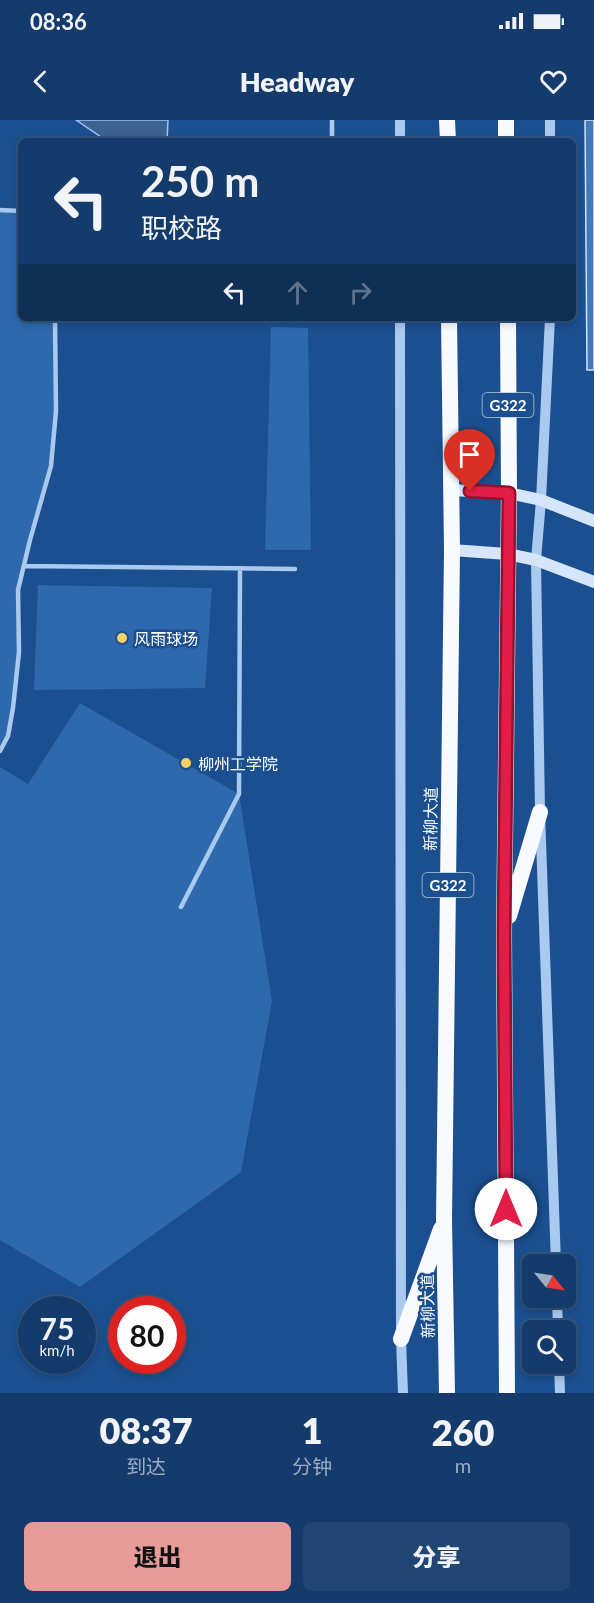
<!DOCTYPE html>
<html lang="zh">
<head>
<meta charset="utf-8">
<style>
	:root { --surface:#143b6b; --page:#214673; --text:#f1f3f6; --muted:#9dadc1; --line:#33557e; --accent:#e69b98 }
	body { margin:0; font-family:Lato,"Noto Sans SC",sans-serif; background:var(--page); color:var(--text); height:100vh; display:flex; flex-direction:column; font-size:22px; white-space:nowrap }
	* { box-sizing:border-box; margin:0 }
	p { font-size:20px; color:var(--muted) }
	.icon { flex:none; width:33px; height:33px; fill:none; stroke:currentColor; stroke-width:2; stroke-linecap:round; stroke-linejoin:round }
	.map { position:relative; height:1273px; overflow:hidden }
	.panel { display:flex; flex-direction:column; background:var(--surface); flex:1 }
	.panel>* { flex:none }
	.top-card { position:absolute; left:18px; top:18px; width:558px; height:183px; border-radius:9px; box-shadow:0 3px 9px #0003,0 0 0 2px var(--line); background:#143b6b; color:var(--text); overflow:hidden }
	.needle { width:39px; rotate:120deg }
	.fabs { position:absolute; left:522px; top:1134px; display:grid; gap:12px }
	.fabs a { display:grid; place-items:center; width:54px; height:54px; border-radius:9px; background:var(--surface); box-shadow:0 3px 9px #0003,0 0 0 2px var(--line); font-size:30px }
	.speed { position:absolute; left:18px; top:1176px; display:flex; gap:12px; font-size:30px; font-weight:700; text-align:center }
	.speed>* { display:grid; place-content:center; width:78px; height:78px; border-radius:50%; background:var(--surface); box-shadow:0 3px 9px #0003,0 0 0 2px var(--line); line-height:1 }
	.speed small { font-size:15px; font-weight:400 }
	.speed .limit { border:9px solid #d22; background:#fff; color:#111 }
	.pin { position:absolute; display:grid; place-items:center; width:51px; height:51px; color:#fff; margin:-62px -26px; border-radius:50% 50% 50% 0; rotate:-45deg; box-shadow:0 0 6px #0007 }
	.pin .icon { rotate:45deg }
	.me { position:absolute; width:66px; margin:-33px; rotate:0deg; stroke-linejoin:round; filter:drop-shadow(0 0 4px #0008) }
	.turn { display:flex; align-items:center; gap:21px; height:126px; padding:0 24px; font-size:27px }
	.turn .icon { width:78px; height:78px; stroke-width:2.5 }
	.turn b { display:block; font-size:42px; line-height:51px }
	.lanes { display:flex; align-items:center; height:57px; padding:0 24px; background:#0003; justify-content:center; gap:30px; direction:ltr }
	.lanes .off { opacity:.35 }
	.eta { display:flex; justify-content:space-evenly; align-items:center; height:102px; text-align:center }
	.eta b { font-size:36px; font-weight:800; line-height:42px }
	.cta { display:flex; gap:12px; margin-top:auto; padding:12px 24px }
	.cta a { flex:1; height:69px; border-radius:9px; background:var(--accent); color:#111; font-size:24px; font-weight:800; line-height:69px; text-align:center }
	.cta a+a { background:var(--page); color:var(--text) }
	.status { display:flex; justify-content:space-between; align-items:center; height:42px; padding:0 30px; background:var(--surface); direction:ltr }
	.status svg { height:16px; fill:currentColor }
	header { display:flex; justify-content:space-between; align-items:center; height:78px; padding:0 24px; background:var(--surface); font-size:27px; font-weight:800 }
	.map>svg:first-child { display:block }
	.green { fill:#2e69ad }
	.water { fill:#3c6290; stroke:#9cc4f0; stroke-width:1.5 }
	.building { fill:#4478b7; stroke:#cfe3fa; stroke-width:1.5 }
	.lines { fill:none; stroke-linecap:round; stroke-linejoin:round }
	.service { stroke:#a9c9ee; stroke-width:4.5 }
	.tertiary { stroke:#a9c9ee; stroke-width:10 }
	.secondary { stroke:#d6e6fa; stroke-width:12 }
	.trunk { stroke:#f8faff; stroke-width:16 }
	.route-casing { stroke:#92132f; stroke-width:15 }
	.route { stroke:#e11d48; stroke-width:10 }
	.poi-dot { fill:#ffd166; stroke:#1b4f8f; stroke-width:2 }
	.labels { text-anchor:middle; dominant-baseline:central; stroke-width:5; stroke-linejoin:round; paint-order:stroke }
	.shield { fill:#1b4f8f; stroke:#bbcadd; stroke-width:1.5 }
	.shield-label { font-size:15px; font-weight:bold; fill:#fff }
	.poi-label { font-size:16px; fill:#fff; stroke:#1b4f8f; text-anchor:start }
	.street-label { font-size:16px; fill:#fff; stroke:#1b4f8f }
</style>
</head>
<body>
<div class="status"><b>08:36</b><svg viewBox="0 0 49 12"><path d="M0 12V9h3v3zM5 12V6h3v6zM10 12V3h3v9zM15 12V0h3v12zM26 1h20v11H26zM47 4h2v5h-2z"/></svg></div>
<header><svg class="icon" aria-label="back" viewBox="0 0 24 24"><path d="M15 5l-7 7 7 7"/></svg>Headway<svg class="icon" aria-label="heart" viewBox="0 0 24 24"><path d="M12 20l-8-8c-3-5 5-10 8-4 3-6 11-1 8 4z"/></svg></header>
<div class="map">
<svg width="594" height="1273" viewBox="0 0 594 1273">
	<rect width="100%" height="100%" fill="#1b4f8f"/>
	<path class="green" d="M0,90L21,91V198H55L56,291L51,346L18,470L19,532L8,616L0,631Z
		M271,207L308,208L311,430H265Z
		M38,465L212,468L205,568L34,570Z
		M80,583L239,674L272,881L241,1052L80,1167L0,1120V647L28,664Z"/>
	<path class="water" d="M76,0H168L167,21H107Z"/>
	<path class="building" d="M585,0H594V250H587Z"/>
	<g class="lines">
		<path class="service" d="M332,0V21
			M0,90L21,91
			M24,446L295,449
			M0,631L8,616L13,588L19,532L18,470L30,420L51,346L56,291L55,198
			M181,787L239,674L240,448"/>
		<path class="tertiary" d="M400,0V21
			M550,21V0
			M400,198L401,1219L403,1273
			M550,198L541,380L536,440L540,692L556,1144
			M557,1178L558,1210
			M559,1244L560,1273"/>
		<path class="secondary" d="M451,370L509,373L541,380L594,401
			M452,430L507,434L536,440L594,462"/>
		<path class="trunk" d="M447,0L448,21
			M506,0V21
			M509,796L540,692
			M401,1219L441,1109
			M447,1273L444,1100L452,430L449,198
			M507,1273L504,814L509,373L508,198"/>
	</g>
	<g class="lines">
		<defs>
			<path id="route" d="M470,371L509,373L504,814L506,1089"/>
		</defs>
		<use href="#route" class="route-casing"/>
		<use href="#route" class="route"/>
	</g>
	<g class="poi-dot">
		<circle cx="122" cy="518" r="6"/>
		<circle cx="186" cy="643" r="6"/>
	</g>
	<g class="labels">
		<g class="shield">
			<rect x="482.5" y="273" width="51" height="24" rx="4.5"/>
			<rect x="422.5" y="753" width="51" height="24" rx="4.5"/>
		</g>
		<g class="shield-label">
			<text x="508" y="285">G322</text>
			<text x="448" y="765">G322</text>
		</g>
		<g class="poi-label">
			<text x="134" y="518">风雨球场</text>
			<text x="198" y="643">柳州工学院</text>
		</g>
		<g class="street-label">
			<text transform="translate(430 699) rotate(-89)">新柳大道</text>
			<text transform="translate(427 1186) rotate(-91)">新柳大道</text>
		</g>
	</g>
</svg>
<div class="fabs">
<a><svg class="needle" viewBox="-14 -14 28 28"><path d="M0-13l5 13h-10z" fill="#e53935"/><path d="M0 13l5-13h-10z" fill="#9dadc1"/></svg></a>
<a><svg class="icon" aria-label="search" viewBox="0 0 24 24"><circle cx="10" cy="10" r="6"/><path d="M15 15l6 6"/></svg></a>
</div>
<div class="speed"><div>75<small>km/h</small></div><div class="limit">80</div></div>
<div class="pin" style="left:470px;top:371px;background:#d93025"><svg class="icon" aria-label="arrive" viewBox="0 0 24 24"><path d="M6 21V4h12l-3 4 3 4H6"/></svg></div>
<svg class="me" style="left:506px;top:1089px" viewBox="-20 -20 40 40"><circle r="19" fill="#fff"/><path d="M0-13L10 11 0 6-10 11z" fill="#e11d48"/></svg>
<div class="top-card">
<div class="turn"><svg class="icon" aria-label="left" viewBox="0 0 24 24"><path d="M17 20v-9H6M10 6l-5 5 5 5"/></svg><div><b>250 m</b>职校路</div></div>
<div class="lanes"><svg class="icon" aria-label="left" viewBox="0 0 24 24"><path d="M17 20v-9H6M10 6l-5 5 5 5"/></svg><svg class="icon off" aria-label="ahead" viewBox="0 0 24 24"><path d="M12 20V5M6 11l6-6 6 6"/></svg><svg class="icon off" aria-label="right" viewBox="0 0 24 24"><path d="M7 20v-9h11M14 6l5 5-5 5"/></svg></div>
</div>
</div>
<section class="panel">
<div class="eta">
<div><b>08:37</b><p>到达</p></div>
<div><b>1</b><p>分钟</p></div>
<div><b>260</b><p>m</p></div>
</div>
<div class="cta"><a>退出</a><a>分享</a></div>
</section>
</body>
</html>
